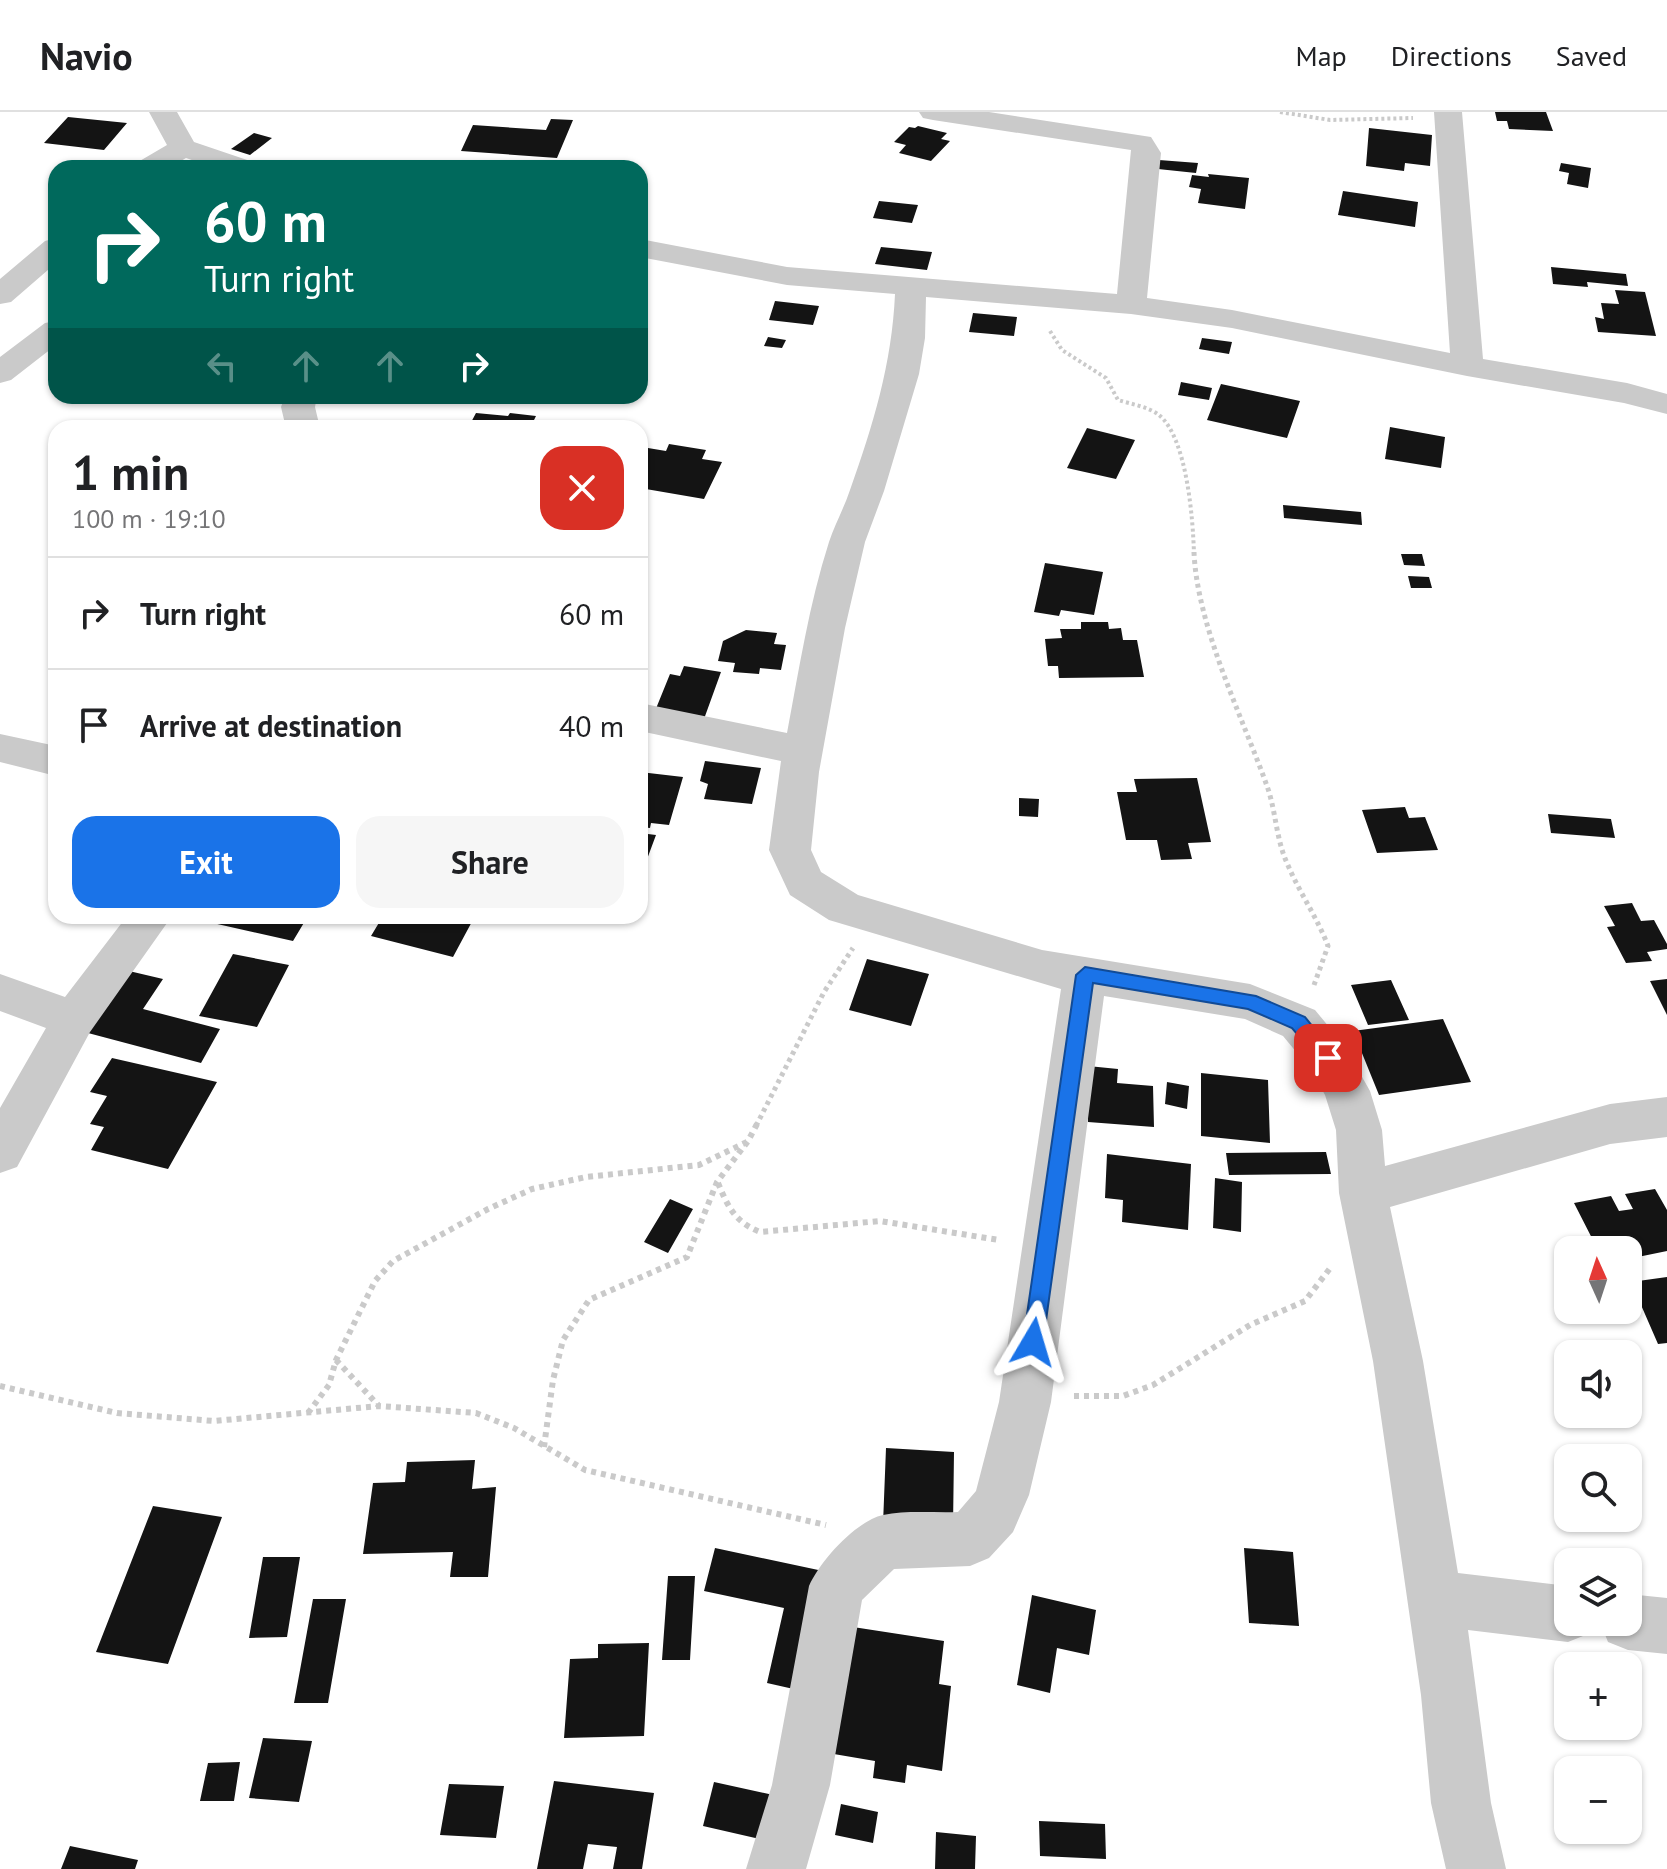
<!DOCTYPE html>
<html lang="en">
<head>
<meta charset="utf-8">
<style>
	:root { --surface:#fff; --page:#f6f6f6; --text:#202124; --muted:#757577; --line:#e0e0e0; --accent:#1a73e8 }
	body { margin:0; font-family:"PT Sans",sans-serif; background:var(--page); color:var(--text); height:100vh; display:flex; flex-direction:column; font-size:30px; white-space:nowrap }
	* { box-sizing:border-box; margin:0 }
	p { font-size:26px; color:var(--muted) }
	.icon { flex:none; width:44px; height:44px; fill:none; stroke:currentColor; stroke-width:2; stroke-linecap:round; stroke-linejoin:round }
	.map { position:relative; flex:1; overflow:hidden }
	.drawer { position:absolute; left:48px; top:308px; width:600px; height:504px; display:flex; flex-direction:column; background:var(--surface); border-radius:24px; box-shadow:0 2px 6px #0004 }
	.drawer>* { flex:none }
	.hud { position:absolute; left:48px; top:48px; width:600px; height:244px; border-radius:24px; box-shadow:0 2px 6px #0004; background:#00695c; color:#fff; overflow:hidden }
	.needle { width:52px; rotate:357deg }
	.tools { position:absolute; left:1554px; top:1124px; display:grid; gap:16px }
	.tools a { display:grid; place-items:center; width:88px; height:88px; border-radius:16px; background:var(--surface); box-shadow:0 2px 6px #0004; font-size:40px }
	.pin { position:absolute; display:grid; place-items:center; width:68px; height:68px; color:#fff; margin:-34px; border-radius:16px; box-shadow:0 4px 12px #0006 }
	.me { position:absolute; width:88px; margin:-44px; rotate:7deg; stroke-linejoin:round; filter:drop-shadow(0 0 6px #0008) }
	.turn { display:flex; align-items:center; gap:28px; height:168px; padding:0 24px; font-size:36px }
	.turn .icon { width:104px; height:104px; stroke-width:2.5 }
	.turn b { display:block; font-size:56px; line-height:68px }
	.lanes { display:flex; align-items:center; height:76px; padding:0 24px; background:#0003; justify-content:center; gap:40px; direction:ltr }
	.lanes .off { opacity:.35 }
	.round { display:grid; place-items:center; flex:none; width:84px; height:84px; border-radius:24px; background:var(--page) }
	.overview { display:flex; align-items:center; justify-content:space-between; height:136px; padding:0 24px }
	h1 { font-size:48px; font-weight:700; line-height:60px }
	.action { display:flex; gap:16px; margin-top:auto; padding:16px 24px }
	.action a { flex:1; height:92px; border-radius:24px; background:var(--accent); color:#fff; font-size:32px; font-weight:700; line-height:92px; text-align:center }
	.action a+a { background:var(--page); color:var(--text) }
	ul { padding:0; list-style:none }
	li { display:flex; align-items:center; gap:24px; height:112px; padding:0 24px; border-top:2px solid var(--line) }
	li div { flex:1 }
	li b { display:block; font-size:30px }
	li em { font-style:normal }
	header { display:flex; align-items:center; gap:48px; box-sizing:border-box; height:112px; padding:0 40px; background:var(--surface); border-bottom:2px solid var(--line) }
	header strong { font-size:38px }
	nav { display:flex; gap:44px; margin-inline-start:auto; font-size:28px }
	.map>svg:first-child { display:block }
	.building { fill:#141414 }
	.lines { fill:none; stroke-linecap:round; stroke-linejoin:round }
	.path-far2 { stroke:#cacaca; stroke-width:4; stroke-dasharray:3 3; stroke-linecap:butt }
	.path-far1 { stroke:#cacaca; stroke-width:5; stroke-dasharray:4 4; stroke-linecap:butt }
	.path { stroke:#cacaca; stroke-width:6; stroke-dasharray:5 5; stroke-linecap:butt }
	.minor { fill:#cacaca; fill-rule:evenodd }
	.route { fill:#1a73e8; stroke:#114b97; stroke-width:2 }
</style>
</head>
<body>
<header>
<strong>Navio</strong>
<nav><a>Map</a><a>Directions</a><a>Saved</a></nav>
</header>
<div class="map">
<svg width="1667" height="1757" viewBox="0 0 1667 1757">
	<rect width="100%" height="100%" fill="#fff"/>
	<path class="building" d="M1495,0H1546L1553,19L1509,17L1507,9H1497Z
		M68,5L127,11L104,38L44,31Z
		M551,7L573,8L557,46L461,39L473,13L546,18Z
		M918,14L947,21L941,27L950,29L931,49L899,41L906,33L894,30L909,15L915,16Z
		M1369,16L1432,23L1430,54L1405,51L1404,59L1366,54Z
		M254,21L272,26L250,43L231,37Z
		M1159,48L1198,51L1196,61L1158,57Z
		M1561,51L1591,56L1588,76L1567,72L1569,61L1559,59Z
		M1208,62L1249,66L1245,97L1198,91L1201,77L1189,75L1192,63L1209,65Z
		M1343,79L1418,90L1415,115L1338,103Z
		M879,89L918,93L912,111L873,106Z
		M881,135L932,140L927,158L875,152Z
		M1551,155L1626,162L1628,174L1587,170L1588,175L1553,172Z
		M1615,178L1645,180L1656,224L1598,220L1595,205L1604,207L1601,191L1619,192Z
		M775,189L819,194L813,213L769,208Z
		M973,201L1017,205L1014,224L969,220Z
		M768,225L786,228L782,236L764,234Z
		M1202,226L1232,230L1229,242L1199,237Z
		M1181,270L1212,276L1209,288L1178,283Z
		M1221,272L1300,289L1287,326L1207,308Z
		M476,301L508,304L510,301L536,304L530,316H468Z
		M1390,315L1445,325L1441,356L1385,347Z
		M1087,316L1135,328L1116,367L1067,356Z
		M669,332L706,338L702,347L722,350L704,387L640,376V352L648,336L666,339Z
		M1283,393L1361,400L1362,413L1284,406Z
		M1401,442H1422L1425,454L1404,453Z
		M1045,451L1103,460L1094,503L1061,498L1059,504L1034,500Z
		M1408,464L1429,465L1432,476H1411Z
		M1081,510H1108L1109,517L1121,516L1123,528H1137L1144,565L1059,566L1058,554H1048L1045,527L1062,526L1060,517H1081Z
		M746,518L777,521L774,532L786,533L781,558L760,556L759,562L733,560L735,551L718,549L723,529Z
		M684,554L721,560L704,607L655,599L670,562L680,564Z
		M705,649L761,656L752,692L704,687L708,672L700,669Z
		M640,660L683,665L669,713L651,711L650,716L640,715Z
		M1197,666L1211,730L1188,731L1192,747L1161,748L1157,728H1126L1117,680H1137L1134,667Z
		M1019,686L1039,687L1038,705L1019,704Z
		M1405,695L1409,706L1425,705L1438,738L1377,741L1362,698Z
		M1548,702L1611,707L1615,726L1551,721Z
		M640,721L656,723L640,766Z
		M1632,791L1641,809L1654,808L1667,832V837L1647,840L1652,849L1626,851L1607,815L1615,814L1604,794Z
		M207,804H308L293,829L204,809Z
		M383,804H475L453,845L371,824Z
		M233,842L289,853L257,915L199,904Z
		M867,847L929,862L911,914L849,898Z
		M129,859L163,867L143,897L220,917L201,951L88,921Z
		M1667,867V903L1650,869Z
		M1391,868L1409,908L1368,913L1351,873Z
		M1443,907L1471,970L1379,983L1353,919Z
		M112,946L217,970L168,1057L91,1038L104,1015L90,1012L107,984L90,980Z
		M1088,954L1118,957L1117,971L1153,974L1154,1015L1088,1010Z
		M1201,961L1268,968L1270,1031L1201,1024Z
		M1167,970L1189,974L1187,997L1165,992Z
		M1326,1040L1331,1062L1229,1063L1226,1041Z
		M1107,1042L1191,1052L1188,1118L1122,1110L1123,1088L1105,1086Z
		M1215,1066L1242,1070L1241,1120L1213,1116Z
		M1655,1077L1667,1098V1139L1628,1147V1138H1598L1574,1091L1611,1084L1619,1099L1633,1097L1625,1082Z
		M670,1087L693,1097L668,1141L644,1130Z
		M1667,1165V1231L1658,1232L1631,1170Z
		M886,1336L954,1340L953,1416L883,1412Z
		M475,1348L472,1377L496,1375L488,1465H450L453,1440L363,1442L373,1371L405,1370L407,1350Z
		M153,1394L222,1405L168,1552L96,1540Z
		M715,1436L823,1459L798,1578L767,1571L784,1496L704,1479Z
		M1244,1436L1293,1440L1299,1514L1249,1511Z
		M263,1445H300L287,1525L249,1526Z
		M668,1464H695L690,1548H662Z
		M1032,1483L1096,1498L1089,1543L1057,1536L1050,1581L1017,1573Z
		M313,1487H346L328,1591H294Z
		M840,1513L944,1529L939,1572L951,1574L942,1659L907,1653L905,1671L873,1666L875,1649L822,1640Z
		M649,1531L644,1624L564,1626L570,1547L598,1546V1532Z
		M263,1626L312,1629L299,1690L249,1686Z
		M240,1650L234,1689H200L208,1651Z
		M554,1669L654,1681L642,1757H613L617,1735L588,1732L583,1757H537Z
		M714,1670L778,1684L768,1729L703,1714Z
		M449,1672L504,1674L496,1726L440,1723Z
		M841,1692L878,1700L873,1731L835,1723Z
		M1039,1709L1105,1712L1106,1747L1040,1744Z
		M936,1720L976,1724L975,1757H935Z
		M70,1734L138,1748L135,1757H61Z"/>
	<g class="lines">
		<path class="path-far2" d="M1280,0L1330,8L1413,6
			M1050,219L1062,238L1106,266L1118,288C1131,292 1149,295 1159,303C1187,326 1193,407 1194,442"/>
		<path class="path-far1" d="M1194,440C1197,514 1242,604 1267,674C1276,699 1276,727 1287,751C1299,780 1317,805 1328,834L1314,873
			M756,1014L824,880L853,836"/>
		<path class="path" d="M718,1071C728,1095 735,1110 760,1120L880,1109L999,1128
			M336,1248L379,1294
			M0,1274L117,1301L214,1309L379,1294L476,1301L514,1316L585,1358L826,1413
			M1074,1284H1123L1153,1273L1250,1213L1305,1189L1331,1155
			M308,1301L329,1273L336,1248L375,1169L393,1149L488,1097L532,1077L586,1065L699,1053L747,1030
			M544,1335L553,1268L563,1228L589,1188L687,1145L717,1070L748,1029L757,1012"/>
		<path class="minor" d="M149,0H177L194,30L253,50L257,56H215L186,46L169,56H134L138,50L167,33Z
			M919,0H989L1151,25L1161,41L1147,186L1232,198L1450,241L1434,0H1462L1483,247L1627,271L1667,282V302L1624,291L1467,264L1232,216L1131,202L926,185L925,226L919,262L884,379L865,430L845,516L819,660L811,738L821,760L858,783L1042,838L1250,872L1315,898L1344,933L1370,979L1382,1018L1385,1054L1610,992L1667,985V1025L1610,1032L1390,1095L1423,1249L1458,1461L1568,1474V1510H1593L1588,1522L1568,1530L1468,1518L1491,1691L1506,1757H1446L1431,1691L1421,1583L1373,1249L1339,1081L1336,1018L1325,983L1312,959L1283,924L1245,907L1104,884L1051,1290L1029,1383L1013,1420L989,1446L970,1454L894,1457L862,1488L830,1673L806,1757H746L772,1673L809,1474C820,1449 856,1409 883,1403C906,1398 934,1401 958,1400L976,1379L999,1290L1061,877L829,808L790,783L769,738L781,649L640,619V591L787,621C799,558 809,492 829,430C835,412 844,396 850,378C873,314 892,251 895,182L787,173L640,145V127L787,155L1117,182L1131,38L933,8L923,6Z
			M56,126V151L11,190L0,192V167L45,129Z
			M56,209V233L11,268L0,271V245L45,211Z
			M285,284H317L315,295L320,316H286L281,295Z
			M0,622L56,634V664L0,650Z
			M127,804H172L90,920L17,1055L0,1061V996L46,916L0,899V862L65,885Z
			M1628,1482L1667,1486V1542L1628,1538L1608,1530L1600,1510H1628Z"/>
	</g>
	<path class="route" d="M1085,855L1256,884L1305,905L1338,946L1335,951H1322L1292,916L1248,897L1093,871L1043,1230L1040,1237L1033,1240L1026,1237L1023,1230L1076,863Z"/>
</svg>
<div class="tools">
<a><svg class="needle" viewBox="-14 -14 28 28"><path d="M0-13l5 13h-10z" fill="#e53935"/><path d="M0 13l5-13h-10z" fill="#757577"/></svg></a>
<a><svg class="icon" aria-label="sound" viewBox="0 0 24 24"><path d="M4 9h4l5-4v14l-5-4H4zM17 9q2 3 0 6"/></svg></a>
<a><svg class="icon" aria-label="search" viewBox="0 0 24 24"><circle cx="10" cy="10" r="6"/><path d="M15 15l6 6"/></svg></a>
<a><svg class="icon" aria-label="layers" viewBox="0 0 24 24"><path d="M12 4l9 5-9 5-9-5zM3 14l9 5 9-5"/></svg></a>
<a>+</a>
<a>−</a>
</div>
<div class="pin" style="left:1328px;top:946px;background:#d93025"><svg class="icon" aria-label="arrive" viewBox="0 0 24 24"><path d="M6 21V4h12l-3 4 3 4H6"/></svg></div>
<svg class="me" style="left:1033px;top:1230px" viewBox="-20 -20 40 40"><path d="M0-17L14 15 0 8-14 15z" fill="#1a73e8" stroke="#fff" stroke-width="4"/></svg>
<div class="hud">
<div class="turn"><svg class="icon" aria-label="right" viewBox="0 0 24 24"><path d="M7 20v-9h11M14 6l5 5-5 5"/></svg><div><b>60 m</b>Turn right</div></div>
<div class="lanes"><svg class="icon off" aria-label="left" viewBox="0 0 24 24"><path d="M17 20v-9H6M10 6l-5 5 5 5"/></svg><svg class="icon off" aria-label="ahead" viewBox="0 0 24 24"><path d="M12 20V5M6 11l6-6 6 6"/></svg><svg class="icon off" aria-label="ahead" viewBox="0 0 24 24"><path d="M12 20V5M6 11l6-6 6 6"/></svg><svg class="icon" aria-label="right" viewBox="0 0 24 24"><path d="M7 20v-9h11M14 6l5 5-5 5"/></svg></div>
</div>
<section class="drawer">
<div class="overview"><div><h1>1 min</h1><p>100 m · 19:10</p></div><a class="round" style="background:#d93025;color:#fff"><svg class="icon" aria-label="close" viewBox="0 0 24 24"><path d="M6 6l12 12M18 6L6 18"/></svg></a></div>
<ul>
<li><svg class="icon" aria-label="right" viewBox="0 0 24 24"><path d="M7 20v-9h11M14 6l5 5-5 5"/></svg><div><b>Turn right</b></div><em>60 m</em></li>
<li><svg class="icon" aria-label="arrive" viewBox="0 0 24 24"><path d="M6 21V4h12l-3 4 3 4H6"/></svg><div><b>Arrive at destination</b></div><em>40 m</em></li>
</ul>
<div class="action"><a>Exit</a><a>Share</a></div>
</section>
</div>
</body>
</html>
